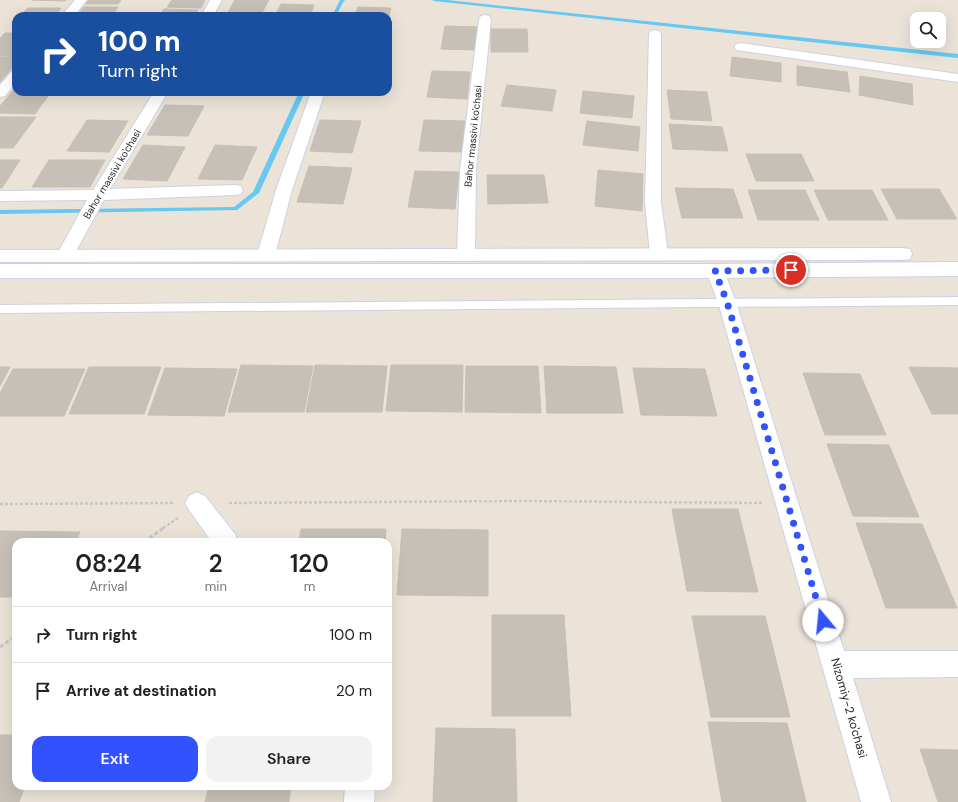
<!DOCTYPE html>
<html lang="en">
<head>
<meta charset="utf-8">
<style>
	:root { --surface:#fff; --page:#f2f2f2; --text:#202124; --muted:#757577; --line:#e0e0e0; --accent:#3252fe }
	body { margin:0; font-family:"DM Sans",sans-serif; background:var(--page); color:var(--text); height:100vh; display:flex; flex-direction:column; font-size:15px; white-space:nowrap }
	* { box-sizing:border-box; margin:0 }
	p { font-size:13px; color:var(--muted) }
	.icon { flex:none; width:22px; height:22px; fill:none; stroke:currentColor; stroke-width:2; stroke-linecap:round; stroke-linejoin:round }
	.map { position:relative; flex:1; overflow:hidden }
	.side { position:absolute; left:12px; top:538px; width:380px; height:252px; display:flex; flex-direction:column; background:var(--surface); border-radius:12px; box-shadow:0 4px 16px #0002 }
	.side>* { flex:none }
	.top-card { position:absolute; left:12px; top:12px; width:380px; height:84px; border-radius:12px; box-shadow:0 4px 16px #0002; background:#1a4fa0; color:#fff; overflow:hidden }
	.buttons { position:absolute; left:910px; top:12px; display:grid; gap:8px }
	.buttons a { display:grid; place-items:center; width:36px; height:36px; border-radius:8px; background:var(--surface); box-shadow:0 4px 16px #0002; font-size:20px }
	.pin { position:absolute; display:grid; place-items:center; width:34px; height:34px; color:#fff; margin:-17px; border:2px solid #fff; border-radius:50%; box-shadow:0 1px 4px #0007 }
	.me { position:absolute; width:44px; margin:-22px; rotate:343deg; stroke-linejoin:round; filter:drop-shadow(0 0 3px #0008) }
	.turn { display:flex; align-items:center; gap:14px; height:84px; padding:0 20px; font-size:18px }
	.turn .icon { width:52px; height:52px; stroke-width:2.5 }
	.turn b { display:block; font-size:28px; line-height:34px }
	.eta { display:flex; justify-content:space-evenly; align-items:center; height:68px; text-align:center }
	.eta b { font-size:24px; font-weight:600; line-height:28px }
	.button { display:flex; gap:8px; margin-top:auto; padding:8px 20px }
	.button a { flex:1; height:46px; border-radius:12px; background:var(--accent); color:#fff; font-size:16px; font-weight:600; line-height:46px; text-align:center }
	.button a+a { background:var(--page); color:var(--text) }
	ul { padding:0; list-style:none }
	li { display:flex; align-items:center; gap:12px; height:56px; padding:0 20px; border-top:1px solid var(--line) }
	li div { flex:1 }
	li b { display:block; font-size:15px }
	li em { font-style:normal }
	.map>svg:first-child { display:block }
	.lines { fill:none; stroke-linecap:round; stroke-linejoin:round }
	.stream { fill:#67c8f1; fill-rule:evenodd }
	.building { fill:#c6c0b8; stroke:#c6bfb2 }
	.lane-casing { stroke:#cdd1e1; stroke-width:2 }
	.street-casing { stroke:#cdd1e1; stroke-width:2 }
	.secondary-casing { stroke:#cdd1e1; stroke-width:2 }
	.path-far1 { stroke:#c7c7c7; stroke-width:2.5; stroke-dasharray:3 2; stroke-linecap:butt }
	.path { stroke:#c7c7c7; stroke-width:3; stroke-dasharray:4 2.5; stroke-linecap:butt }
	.lane { fill:#fff; fill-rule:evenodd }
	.street { fill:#fff; fill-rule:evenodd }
	.secondary { fill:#fff; fill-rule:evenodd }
	.route { stroke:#3252fe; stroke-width:7; stroke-dasharray:0 12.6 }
	.labels { text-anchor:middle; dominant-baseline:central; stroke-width:4; stroke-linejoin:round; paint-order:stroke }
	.far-street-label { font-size:10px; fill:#272727; stroke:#fff }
	.street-label { font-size:12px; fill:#272727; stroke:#fff }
</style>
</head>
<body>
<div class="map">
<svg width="958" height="802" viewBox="0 0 958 802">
	<rect width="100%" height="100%" fill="#ebe3d8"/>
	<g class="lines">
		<path class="stream" d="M340,0H345L342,4L336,16H332Z
			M432,0H447L958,54V58L434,1Z
			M299,92H305L259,193L237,210L0,214V210L234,207L253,192Z"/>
	</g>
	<path class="building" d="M32,0H66L65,1Z
		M88,0H121L118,4H85Z
		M172,0H205L201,8L167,7Z
		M235,0H269L260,16H226Z
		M281,4L314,5L310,16H275Z
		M84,7H118L112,16H77Z
		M358,7L391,8L388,20V16H355Z
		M28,8H61L55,16H20Z
		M164,9L198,10L194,16H160Z
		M445,26L480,27L478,50L441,49Z
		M491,29H527L528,52H491Z
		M5,33H16V56H0V38Z
		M0,57H16V63L0,82Z
		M732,57L781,63V82L730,76Z
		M797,66L847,72L850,92L797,85Z
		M432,71L470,72L467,99L427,97Z
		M860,76L912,84L913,105L859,95Z
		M507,85L556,90L552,111L501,106Z
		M16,87V92H51L35,114L0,113V106Z
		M667,90L707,92L712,121L671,119Z
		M583,91L634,96L632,118L580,113Z
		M165,105L204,106L188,136L147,135Z
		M0,117H36L13,148H0Z
		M87,120L128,121L109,152L67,151Z
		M320,120L361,121L352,153L310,151Z
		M424,120L465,121L462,152L419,151Z
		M587,121L640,127L638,151L583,145Z
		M669,124L722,127L728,151L673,149Z
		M143,145L185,147L167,181L123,179Z
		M215,145L257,147L242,180L198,179Z
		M746,154H801L814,181H756Z
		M0,160H20L2,188H0Z
		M49,160H105L90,187H32Z
		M309,166L352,168L343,204L297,202Z
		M598,170L643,174L642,211L595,206Z
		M415,171L459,172L455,209L408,207Z
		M487,175H544L548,203L488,204Z
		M675,188L733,189L743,218H682Z
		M881,189H939L957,219H897Z
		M748,190H805L819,220H758Z
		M814,190H872L888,220H828Z
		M241,365L313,366L304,412H228Z
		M315,365L387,366L382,412H306Z
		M391,365H463L462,412L386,411Z
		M466,366H538L541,413L465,412Z
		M544,366L616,367L623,413H547Z
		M0,367H10L0,386Z
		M89,367H161L144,414H69Z
		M909,367L958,368V414H932Z
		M165,368L237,369L224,416L148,415Z
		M633,368L705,369L717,416L641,415Z
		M13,369H85L64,416H0V393Z
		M803,373L860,374L886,435H825Z
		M827,444L889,445L919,517L853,516Z
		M672,509H738L758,592L687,591Z
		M856,523L922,524L957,608H886Z
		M301,529H386L385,542H299Z
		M402,529L488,530V596L397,595Z
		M0,531L80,532L76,542H16V597H0Z
		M492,615H564L571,716H492Z
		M692,616H765L790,717H711Z
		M708,722L787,723L806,802H722Z
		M436,728L515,729L517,802H433Z
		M0,735H16V786H25L19,802H0Z
		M920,749L958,750V802H938Z
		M209,786H291L289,802H205Z"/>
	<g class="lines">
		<defs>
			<path id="lane" d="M958,297V305L0,313V305Z"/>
			<path id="street" d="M75,0H87L74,16H61Z
				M210,0H222L213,16H201Z
				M485,15L489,16L491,19L476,170L475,254L472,258L466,260L460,258L457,254L460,170L479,19L481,16Z
				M655,30L659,31L661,34V202L668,254L665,258L659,260L653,258L650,254L645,202L649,34L651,31Z
				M741,43L958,74V82L736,50L734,47L736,44Z
				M16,71V83L5,96L0,97V85L11,72Z
				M154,92H168L110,189L235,185L241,186L243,190L241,194L235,195L104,200L71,260L65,262L59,260L56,256L87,200L0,201V191L93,190Z
				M311,92H325L292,190L275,255L272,259L266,261L260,259L257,255L276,190Z
				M715,265L721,266L724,271L736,302L844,651H958V677L853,678L891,802H861L718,302L706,271L709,266Z
				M197,492L205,496L235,534L238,542H212L189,510L185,503L189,496Z
				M345,786H375L374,802H344Z"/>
			<path id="secondary" d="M903,248L910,249L912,254L910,259L903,260L0,262V250Z
				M958,262V276L715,278H0V264H715Z"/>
		</defs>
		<use href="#lane" class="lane-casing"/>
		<use href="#street" class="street-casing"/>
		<use href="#secondary" class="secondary-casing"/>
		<path class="path-far1" d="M229,503L520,501L762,503
			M0,504L174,503
			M163,528L178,518"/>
		<path class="path" d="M144,542L165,527
			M0,647L16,636"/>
		<use href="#lane" class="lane"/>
		<use href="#street" class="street"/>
		<use href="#secondary" class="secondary"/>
	</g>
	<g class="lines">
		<path class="route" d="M791,270L715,271L727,302L823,621"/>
	</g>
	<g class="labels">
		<g class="far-street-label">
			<text transform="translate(473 136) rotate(-84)">Bahor massivi ko'chasi</text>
			<text transform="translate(112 174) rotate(-59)">Bahor massivi ko'chasi</text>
		</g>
		<g class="street-label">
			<text transform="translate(849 708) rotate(74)">Nizomiy-2 ko'chasi</text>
		</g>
	</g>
</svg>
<div class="buttons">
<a><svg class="icon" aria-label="search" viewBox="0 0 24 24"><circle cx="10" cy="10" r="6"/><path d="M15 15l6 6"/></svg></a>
</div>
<div class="pin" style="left:791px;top:270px;background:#d93025"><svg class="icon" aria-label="arrive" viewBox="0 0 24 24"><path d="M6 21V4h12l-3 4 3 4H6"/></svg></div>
<svg class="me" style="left:823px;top:621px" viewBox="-20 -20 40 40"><circle r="19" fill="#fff"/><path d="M0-13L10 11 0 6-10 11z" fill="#3252fe"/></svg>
<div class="top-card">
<div class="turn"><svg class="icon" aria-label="right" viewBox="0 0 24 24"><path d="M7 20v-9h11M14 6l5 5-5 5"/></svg><div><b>100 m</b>Turn right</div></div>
</div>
<section class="side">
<div class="eta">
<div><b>08:24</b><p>Arrival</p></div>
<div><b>2</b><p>min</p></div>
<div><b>120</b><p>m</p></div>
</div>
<ul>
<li><svg class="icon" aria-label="right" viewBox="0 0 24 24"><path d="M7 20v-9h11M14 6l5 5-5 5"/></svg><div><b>Turn right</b></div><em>100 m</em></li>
<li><svg class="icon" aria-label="arrive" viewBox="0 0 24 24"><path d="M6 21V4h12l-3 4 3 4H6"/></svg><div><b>Arrive at destination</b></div><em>20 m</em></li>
</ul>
<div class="button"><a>Exit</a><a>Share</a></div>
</section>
</div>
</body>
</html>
